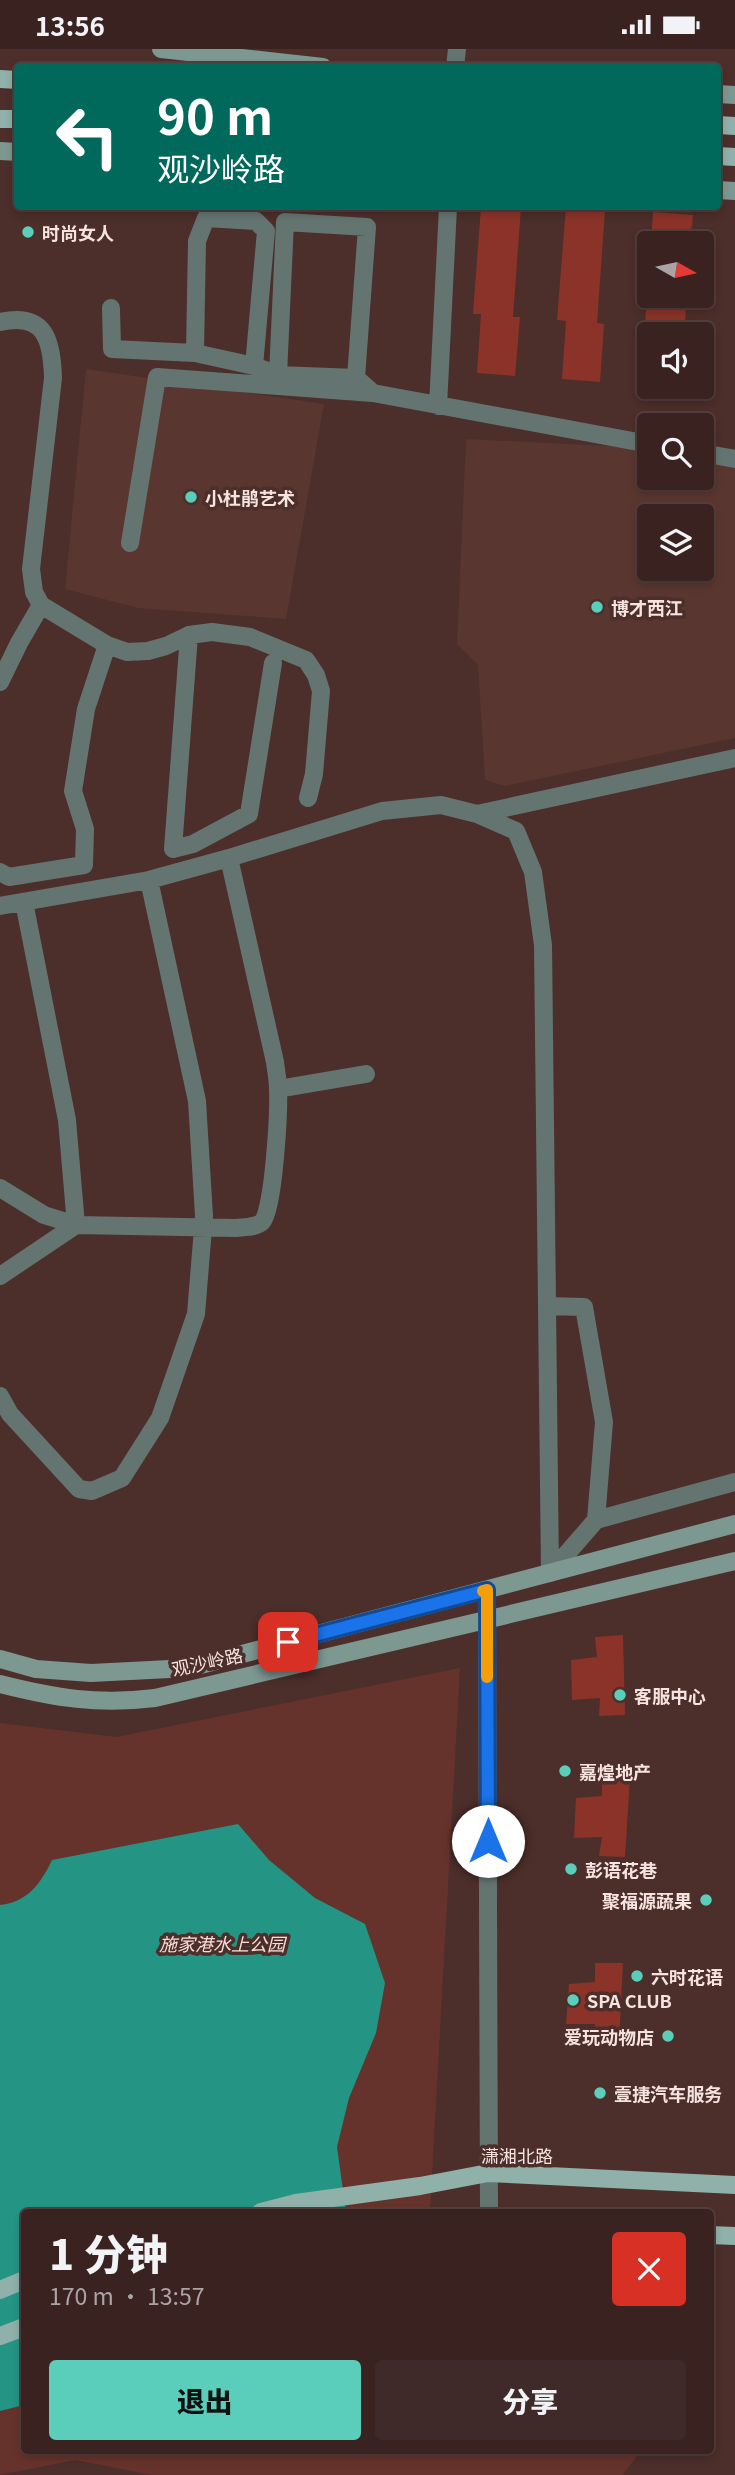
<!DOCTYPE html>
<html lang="zh">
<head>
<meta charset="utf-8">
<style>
	:root { --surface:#392220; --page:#402a29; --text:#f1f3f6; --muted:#aba4a5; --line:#533f3e; --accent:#5bcebb }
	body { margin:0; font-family:Georgia,"Noto Sans SC",serif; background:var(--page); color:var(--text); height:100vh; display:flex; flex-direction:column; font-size:26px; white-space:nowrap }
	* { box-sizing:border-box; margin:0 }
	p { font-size:23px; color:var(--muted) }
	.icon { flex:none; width:38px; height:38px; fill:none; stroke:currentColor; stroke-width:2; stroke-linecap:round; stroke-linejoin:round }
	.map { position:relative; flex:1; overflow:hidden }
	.panel { position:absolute; left:21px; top:2160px; width:693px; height:245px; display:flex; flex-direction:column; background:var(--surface); border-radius:7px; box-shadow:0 4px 10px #0003,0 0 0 2px var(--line) }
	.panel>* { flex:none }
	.top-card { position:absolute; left:14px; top:14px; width:707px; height:147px; border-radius:7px; box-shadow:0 4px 10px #0003,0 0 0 2px var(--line); background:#00695c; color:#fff; overflow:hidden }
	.needle { width:46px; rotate:99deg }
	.controls { position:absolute; left:637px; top:182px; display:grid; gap:14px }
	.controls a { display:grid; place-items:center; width:77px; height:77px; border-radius:7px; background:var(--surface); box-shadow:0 4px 10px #0003,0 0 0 2px var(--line); font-size:35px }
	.pin { position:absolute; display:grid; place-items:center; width:60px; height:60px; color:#fff; margin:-30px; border-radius:14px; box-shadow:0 4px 10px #0006 }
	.me { position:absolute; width:77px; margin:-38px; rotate:0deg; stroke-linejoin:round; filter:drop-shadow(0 0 5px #0008) }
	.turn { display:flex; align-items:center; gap:24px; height:147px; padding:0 28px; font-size:32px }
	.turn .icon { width:91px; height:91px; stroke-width:2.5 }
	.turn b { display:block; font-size:49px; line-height:60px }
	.round { display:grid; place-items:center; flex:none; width:74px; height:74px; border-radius:7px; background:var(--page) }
	.summary { display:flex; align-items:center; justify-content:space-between; height:119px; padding:0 28px }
	h1 { font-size:42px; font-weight:800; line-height:52px }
	.cta { display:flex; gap:14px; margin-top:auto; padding:14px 28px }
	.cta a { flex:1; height:80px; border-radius:7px; background:var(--accent); color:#111; font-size:28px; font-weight:800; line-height:80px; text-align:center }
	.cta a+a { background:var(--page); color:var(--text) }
	.status { display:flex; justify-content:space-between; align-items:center; height:49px; padding:0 35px; background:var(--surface); direction:ltr }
	.status svg { height:19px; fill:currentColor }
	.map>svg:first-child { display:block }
	.built { fill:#5a3630; fill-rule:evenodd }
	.green { fill:#66332c }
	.water { fill:#249484 }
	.building { fill:#8c3329 }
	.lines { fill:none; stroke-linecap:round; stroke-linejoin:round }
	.street { stroke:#647571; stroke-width:18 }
	.secondary { stroke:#7d9791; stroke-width:18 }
	.primary { stroke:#8fb1aa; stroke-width:18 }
	.route-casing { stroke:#114b97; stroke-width:18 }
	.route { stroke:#1a73e8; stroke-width:12 }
	.slow { stroke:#f59e0b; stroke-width:12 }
	.poi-dot { fill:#5bcebb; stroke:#4c2e2a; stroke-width:2.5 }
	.labels { text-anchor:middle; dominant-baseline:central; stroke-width:7; stroke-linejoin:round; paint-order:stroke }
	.poi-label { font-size:18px; font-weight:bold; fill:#f7e3df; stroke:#4c2e2a; text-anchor:start }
	.street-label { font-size:18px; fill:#f7e3df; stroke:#4c2e2a }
	.park-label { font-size:18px; font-style:italic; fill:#f8ddd8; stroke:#4c2e2a }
</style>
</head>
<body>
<div class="status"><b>13:56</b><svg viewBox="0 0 49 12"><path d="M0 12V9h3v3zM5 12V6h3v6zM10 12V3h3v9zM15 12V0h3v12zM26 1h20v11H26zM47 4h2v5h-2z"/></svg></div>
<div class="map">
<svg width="735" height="2426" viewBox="0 0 735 2426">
	<rect width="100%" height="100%" fill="#4c2e2a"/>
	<path class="built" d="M86,320L324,355L286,570L138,559L65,540Z
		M466,390L649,399V429H702V402L735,403V689L505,737L485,731L478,616L457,595ZM649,467H702V520H649Z"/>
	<path class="green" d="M460,1619L430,2163H24V2401H642L622,2426H152L75,2411L0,2426V1674L116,1688Z"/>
	<path class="water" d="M238,1775L269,1811L315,1849L365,1875L385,1934L376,1984L349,2049L337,2098L346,2163H24V2356L0,2362V1856C28,1853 41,1834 52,1811Z"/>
	<path class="building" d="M481,158H521L513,268H520L515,327L477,324L481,265H473Z
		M566,158L605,161L597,274L604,275L600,333L562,330L566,272L557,271Z
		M653,163L693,166L690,194H651Z
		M647,247H687L684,285H652L653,277L645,276Z
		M623,1586L625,1666L599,1667L600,1649L572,1651L571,1611L597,1608L595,1588Z
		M602,1727L630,1728L625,1808L599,1807L602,1788L574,1789L576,1749L602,1747Z
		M595,1914H623L619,1994L592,1993L595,1975H566L569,1935L595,1933Z"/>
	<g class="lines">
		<path class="street" d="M455,18L457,0
			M111,259L112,300L195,304L254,317L278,326L356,329
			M0,273C45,263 52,291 53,329L31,520L34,543L41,556L107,596L127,603L148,602L166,597L189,586L212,583L250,588L306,611L316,626L321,642L314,725L308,749
			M195,304L197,192L206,169L256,172L266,182L254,317
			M278,326L285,173L367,178L356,329L373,344
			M438,357L448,158
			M702,404L735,410
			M130,494L157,328L373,344L649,395
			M189,586L173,800L193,795L249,765L273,614
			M0,633L19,594L41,556
			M477,765L735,709
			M0,823L9,828L84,816L85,780L73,742L86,660L107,596
			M0,857L149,831L229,809L382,762L441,756L477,765L516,782L533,823L543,896L550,1524
			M278,1040L366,1025
			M0,1139L44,1166L76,1176L236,1179C244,1178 255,1179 262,1173C274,1161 279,1060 278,1040C278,1031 276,1022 275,1013L229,809
			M0,1227L76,1176L67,1071L24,853
			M547,1257L584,1258L604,1373L596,1471
			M0,1347L10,1365L79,1440L92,1442L122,1429L160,1369L196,1265L204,1167L197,1052L149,831
			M550,1524L596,1471L735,1433
			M487,1541L489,2163"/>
		<path class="secondary" d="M161,0L323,18
			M718,45L735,46
			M0,102L18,103
			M718,141L735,142
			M0,1610L36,1620L91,1624L189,1619L735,1475
			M0,1635C55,1649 98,1656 155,1649L735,1512"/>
		<path class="primary" d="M0,30L18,31
			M0,70H18
			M718,76L735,77
			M718,107L735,108
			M261,2163L296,2154L420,2137L488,2124L735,2136
			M710,2186L735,2187
			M0,2241L24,2231
			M0,2287L24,2278"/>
	</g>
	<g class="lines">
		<defs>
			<path id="route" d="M288,1593L487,1541L488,1792"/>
		</defs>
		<use href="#route" class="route-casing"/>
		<use href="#route" class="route"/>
		<path class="slow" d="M483,1542L487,1541V1628"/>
	</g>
	<g class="poi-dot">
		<circle cx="28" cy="183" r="7"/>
		<circle cx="191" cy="448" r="7"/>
		<circle cx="597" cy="558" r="7"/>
		<circle cx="620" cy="1646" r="7"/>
		<circle cx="565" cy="1722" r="7"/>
		<circle cx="571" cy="1820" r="7"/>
		<circle cx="706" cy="1851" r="7"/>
		<circle cx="637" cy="1927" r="7"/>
		<circle cx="573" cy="1951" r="7"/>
		<circle cx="668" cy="1987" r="7"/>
		<circle cx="600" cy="2044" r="7"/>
	</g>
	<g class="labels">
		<g class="poi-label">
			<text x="42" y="183">时尚女人</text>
			<text x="205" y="448">小杜鹃艺术</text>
			<text x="611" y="558">博才西江</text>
			<text x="634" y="1646">客服中心</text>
			<text x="579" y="1722">嘉煌地产</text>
			<text x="585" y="1820">彭语花巷</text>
			<text x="692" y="1851" text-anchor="end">聚福源蔬果</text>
			<text x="651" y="1927">六时花语</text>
			<text x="587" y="1951">SPA CLUB</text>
			<text x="654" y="1987" text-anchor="end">爱玩动物店</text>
			<text x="614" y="2044">壹捷汽车服务</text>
		</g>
		<g class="street-label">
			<text transform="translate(207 1612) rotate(-12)">观沙岭路</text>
			<text x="517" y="2106">潇湘北路</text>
		</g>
		<g class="park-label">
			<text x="222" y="1894">施家港水上公园</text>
		</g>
	</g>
</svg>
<div class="controls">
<a><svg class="needle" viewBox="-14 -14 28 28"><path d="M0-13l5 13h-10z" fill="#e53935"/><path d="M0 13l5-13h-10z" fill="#aba4a5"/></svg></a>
<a><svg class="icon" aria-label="sound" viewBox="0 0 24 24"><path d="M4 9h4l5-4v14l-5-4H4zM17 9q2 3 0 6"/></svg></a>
<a><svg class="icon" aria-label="search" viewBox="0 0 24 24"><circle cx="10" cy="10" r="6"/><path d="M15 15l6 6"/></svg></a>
<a><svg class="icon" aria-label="layers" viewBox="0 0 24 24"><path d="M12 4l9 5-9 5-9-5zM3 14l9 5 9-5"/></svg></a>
</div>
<div class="pin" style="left:288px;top:1593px;background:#d93025"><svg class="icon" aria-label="arrive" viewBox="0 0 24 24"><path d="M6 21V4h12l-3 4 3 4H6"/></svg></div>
<svg class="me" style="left:488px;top:1792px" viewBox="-20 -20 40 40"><circle r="19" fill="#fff"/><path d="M0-13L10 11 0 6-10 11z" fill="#1a73e8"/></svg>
<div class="top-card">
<div class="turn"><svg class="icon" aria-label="left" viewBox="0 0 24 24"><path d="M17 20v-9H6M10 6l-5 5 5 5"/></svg><div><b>90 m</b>观沙岭路</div></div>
</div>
<section class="panel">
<div class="summary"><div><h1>1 分钟</h1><p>170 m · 13:57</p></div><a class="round" style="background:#d93025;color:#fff"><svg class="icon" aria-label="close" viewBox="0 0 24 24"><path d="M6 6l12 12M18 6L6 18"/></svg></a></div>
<div class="cta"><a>退出</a><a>分享</a></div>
</section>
</div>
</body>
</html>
